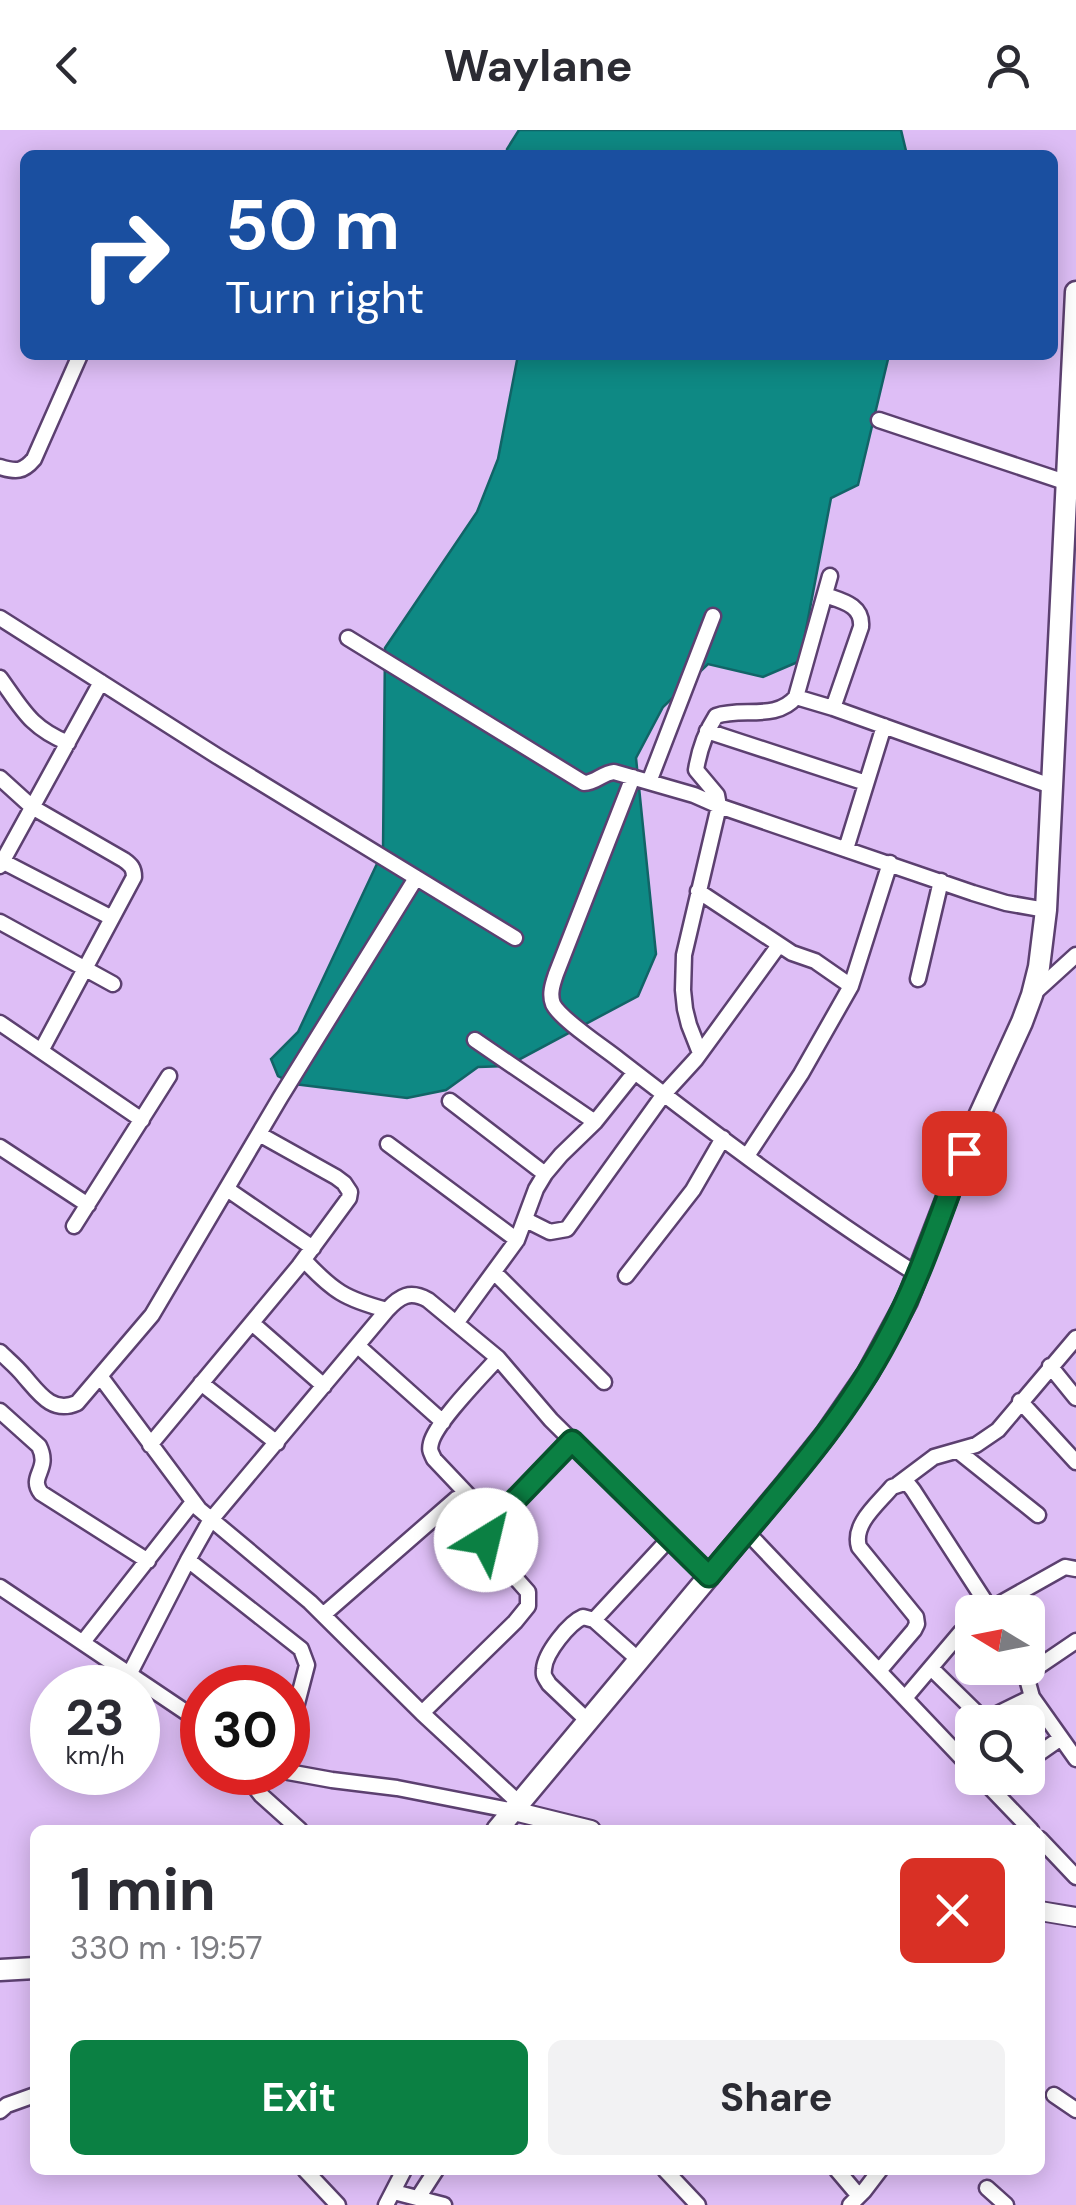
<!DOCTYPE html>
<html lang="en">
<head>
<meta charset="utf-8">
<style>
	:root { --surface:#fff; --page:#f2f2f3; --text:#2b2b33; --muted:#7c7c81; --accent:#0b8043 }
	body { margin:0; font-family:"DM Sans",sans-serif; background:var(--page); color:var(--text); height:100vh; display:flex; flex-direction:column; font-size:38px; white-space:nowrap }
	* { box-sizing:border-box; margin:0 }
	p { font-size:32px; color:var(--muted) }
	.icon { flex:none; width:55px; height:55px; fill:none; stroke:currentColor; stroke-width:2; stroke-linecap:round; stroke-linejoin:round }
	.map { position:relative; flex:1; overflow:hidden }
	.sheet { position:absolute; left:30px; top:1695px; width:1015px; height:350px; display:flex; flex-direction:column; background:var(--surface); border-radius:15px; box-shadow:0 5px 25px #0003 }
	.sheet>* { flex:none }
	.top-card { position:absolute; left:20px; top:20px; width:1038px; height:210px; border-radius:15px; box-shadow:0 5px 25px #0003; background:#1a4fa0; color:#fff; overflow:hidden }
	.needle { width:65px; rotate:280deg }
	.buttons { position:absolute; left:955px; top:1465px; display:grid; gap:20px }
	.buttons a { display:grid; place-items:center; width:90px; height:90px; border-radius:15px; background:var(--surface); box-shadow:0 5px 25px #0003; font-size:50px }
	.speed { position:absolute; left:30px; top:1535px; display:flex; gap:20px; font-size:50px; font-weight:700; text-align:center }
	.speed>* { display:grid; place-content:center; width:130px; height:130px; border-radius:50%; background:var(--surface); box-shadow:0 5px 25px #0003; line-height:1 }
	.speed small { font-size:25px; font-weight:400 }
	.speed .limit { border:15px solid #d22; background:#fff; color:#111 }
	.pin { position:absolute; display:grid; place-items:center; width:85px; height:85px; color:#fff; margin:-42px; border-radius:20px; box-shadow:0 5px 15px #0006 }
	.me { position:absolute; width:110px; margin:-55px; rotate:36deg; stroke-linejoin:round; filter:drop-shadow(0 0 8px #0008) }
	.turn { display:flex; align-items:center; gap:35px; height:210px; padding:0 40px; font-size:45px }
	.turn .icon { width:130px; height:130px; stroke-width:2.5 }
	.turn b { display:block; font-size:70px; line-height:85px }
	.round { display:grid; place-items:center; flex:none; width:105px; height:105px; border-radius:15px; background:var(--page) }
	.headline { display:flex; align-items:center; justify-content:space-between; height:170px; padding:0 40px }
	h1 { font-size:60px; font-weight:700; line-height:75px }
	.primary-button { display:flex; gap:20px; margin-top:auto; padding:20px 40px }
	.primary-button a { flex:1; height:115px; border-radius:15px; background:var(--accent); color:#fff; font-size:40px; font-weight:700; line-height:115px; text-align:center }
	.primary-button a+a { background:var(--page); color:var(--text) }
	header { display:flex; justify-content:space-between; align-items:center; height:130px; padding:0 40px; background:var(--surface); font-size:45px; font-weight:700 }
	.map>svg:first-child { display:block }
	.water { fill:#0e8984; stroke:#126467; stroke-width:2.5 }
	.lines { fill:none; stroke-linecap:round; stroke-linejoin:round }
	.minor-casing { stroke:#5c4070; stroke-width:19 }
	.tertiary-casing { stroke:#5c4070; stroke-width:22 }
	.primary-casing { stroke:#5c4070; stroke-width:25 }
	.minor { stroke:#fff; stroke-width:14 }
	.tertiary { stroke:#fff; stroke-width:18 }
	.primary { stroke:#fff; stroke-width:20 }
	.route-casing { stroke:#07532c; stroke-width:25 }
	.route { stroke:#0b8043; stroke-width:18 }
</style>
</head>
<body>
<header><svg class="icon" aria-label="back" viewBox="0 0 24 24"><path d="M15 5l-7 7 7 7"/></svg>Waylane<svg class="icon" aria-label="person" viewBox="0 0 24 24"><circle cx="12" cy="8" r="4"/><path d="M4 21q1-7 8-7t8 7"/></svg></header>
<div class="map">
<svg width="1076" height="2075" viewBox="0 0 1076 2075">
	<rect width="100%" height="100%" fill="#debef6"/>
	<path class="water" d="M519,0H901L907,25H507V19Z
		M518,225H889L858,355L831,368L800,531L763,547L708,534L663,577L636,628L656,824L638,866L507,936L478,937L446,960L407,968L294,954L278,946L271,929L298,902L383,721L385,518L477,382L498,329Z"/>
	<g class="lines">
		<defs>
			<path id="minor" d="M879,290L1068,353
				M0,337C16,342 23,342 34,329L80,225
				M825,465C842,471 863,475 861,497L833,578
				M0,488L217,626L515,808
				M348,508L584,653C596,653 602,643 614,642L694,665L719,676L973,763L1006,773L1046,780
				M0,548C23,580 30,597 68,613
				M796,567L833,578L1051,656
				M707,601L866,653
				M633,647L556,844C553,853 549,864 553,874C560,889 603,917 618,929C715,1004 814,1079 918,1145
				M0,648L32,677L124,730C131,735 134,738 134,747L41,921
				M649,652L713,486
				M846,719L884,596
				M0,730L112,788
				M0,736L101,552
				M698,761L792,823L815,831L851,856
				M0,792L113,854
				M918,849L941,751
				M1032,865L1076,825
				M0,893L142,990
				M475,910L595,992
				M700,923L689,895L685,879L683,860L684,825L719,676L717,665L696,640C699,621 705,603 716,586C742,577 776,591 796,567L830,446
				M450,971L545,1044
				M388,1014L517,1110
				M0,1017L88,1075
				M747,1026L801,944L851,856L890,733
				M227,1059L313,1118
				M526,1090L550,1102L567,1099L664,964L696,929L779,815
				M74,1096L169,946
				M304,1130C333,1161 345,1169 387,1180
				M494,1142L604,1252
				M626,1146L693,1060L723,1008
				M457,1192L517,1110L536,1059L545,1044L561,1025L595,992L635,942
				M252,1193L324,1256
				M358,1216L443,1292
				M0,1222C8,1230 17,1237 24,1246C39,1263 52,1284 77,1273L152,1185L280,968L416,748
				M1050,1236L1076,1268
				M100,1246L199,1379L310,1472L422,1583L520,1674
				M201,1253L277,1313
				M1020,1271L1076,1332
				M0,1281L39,1316C51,1340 28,1346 41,1363L148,1431
				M150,1315L299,1136L349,1068L350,1062L344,1053L336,1047L259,1004
				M958,1321L1038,1385
				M898,1354L934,1327L976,1315L998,1300L1076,1208
				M470,1367L434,1329C431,1322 429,1321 431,1313C436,1292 482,1246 498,1228
				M746,1401L972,1639
				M188,1430L301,1519L307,1535L288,1608
				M0,1457L202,1593
				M985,1482L1065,1437L1076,1439
				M323,1485L456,1369C472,1362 485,1378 498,1387
				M594,1490L670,1408
				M83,1512L193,1372
				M931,1538L980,1586L987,1589L1032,1567
				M1024,1538L1032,1567L1076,1629
				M879,1541L914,1500L917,1494L916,1487L859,1417C852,1394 878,1374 892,1357L904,1353L909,1355L913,1360L992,1482
				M130,1543L188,1430L210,1391L387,1180C400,1166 410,1160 428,1170L498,1228L551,1290L709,1446
				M1026,1545L1076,1511
				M905,1568L961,1502L972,1492
				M422,1583L515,1492L528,1476V1462L489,1418L485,1410L486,1402L494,1392L572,1311
				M589,1592L549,1554C545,1547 543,1547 544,1539C545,1523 569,1493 583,1487L594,1490L640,1531
				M1028,1631L1061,1608
				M243,1642L261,1665L300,1700
				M288,1642L332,1650L397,1658L514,1681
				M981,1648L1031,1700
				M990,1657L1004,1648
				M1040,1709L1076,1747
				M1054,1965L1076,1980
				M0,1981L7,1975L35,1965
				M305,2040L338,2075
				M665,2040L698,2075
				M837,2040L859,2066
				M987,2058L1006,2075
				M394,2062L444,2075
				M418,2068L436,2040
				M386,2075L404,2040
				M850,2075L864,2061L880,2040"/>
			<path id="tertiary" d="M514,1681L591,1700
				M1040,1781L1076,1787"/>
			<path id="primary" d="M497,1700L786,1354L826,1304L868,1243L907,1171L975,995L1022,892L1032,865L1039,837L1046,780L1076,162
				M0,1840L35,1838"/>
		</defs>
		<use href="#minor" class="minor-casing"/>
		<use href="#tertiary" class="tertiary-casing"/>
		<use href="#primary" class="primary-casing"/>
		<use href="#minor" class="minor"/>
		<use href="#tertiary" class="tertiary"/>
		<use href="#primary" class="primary"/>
	</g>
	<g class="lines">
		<defs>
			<path id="route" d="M486,1410V1402L494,1392L572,1311L709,1446C772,1370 842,1296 888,1208C920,1149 940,1085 964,1023"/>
		</defs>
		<use href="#route" class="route-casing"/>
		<use href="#route" class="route"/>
	</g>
</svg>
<div class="buttons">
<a><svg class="needle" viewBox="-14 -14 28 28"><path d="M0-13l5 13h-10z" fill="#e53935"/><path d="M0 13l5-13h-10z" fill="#7c7c81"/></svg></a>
<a><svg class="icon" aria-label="search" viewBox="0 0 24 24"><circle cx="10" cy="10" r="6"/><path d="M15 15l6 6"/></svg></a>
</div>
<div class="speed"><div>23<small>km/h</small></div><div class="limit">30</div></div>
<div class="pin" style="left:964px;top:1023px;background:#d93025"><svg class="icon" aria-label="arrive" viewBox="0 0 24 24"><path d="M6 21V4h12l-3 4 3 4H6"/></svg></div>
<svg class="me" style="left:486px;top:1410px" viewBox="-20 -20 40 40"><circle r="19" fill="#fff"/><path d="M0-13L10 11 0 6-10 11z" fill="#0b8043"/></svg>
<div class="top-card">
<div class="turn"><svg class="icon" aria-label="right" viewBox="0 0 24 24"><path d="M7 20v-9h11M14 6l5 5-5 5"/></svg><div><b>50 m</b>Turn right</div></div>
</div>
<section class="sheet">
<div class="headline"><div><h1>1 min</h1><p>330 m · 19:57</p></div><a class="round" style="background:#d93025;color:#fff"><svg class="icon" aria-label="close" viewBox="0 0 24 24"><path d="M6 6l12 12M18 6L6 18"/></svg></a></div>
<div class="primary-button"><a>Exit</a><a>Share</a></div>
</section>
</div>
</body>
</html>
